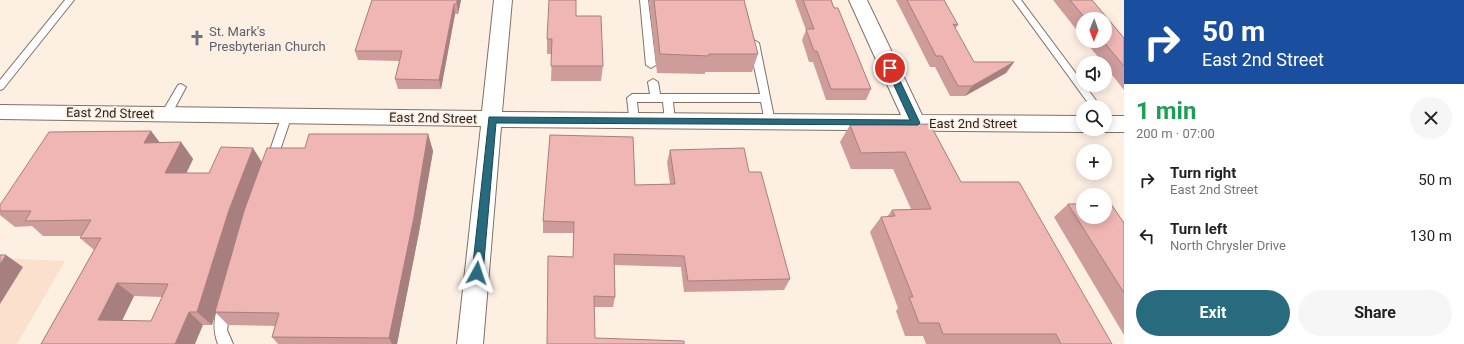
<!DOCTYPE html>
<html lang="en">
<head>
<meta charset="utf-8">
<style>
	:root { --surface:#fff; --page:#f6f6f6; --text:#222; --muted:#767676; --accent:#296b7e }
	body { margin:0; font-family:Roboto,sans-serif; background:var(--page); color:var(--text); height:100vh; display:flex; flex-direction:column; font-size:15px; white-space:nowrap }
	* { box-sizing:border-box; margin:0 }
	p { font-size:13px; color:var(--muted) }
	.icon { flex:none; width:22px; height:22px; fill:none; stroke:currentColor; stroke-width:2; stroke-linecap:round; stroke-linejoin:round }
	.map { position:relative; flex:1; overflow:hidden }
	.sheet { display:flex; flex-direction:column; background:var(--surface); width:340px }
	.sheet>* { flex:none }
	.hud { background:#1a4fa0; color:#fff; overflow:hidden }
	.needle { width:26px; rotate:181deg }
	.buttons { position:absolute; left:1076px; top:12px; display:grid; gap:8px }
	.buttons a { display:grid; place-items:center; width:36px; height:36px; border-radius:50%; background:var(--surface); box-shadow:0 2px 10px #0003; font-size:20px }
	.pin { position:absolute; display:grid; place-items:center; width:34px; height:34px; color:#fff; margin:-17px; border:2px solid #fff; border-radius:50%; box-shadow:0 1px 4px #0007 }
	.me { position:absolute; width:44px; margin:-22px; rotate:5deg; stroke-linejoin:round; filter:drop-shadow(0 0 3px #0008) }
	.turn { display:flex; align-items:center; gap:14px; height:84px; padding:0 12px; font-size:18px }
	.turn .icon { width:52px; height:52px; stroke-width:2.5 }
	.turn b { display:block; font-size:28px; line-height:34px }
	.round { display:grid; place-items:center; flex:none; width:42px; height:42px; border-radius:21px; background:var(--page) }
	.head { display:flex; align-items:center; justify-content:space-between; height:68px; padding:0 12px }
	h1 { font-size:24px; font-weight:700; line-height:30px; color:#1e9e55 }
	.button { display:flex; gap:8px; margin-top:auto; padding:8px 12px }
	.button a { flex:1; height:46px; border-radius:24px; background:var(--accent); color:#fff; font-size:16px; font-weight:700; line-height:46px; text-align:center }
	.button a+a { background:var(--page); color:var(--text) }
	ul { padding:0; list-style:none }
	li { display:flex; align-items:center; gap:12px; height:56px; padding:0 12px }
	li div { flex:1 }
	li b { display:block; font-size:15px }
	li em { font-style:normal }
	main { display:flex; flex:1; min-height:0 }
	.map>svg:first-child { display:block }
	.built { fill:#fae0cd }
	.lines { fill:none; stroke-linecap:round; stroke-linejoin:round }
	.service-casing { stroke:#817063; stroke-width:2 }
	.minor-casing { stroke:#817063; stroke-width:2 }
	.service { fill:#fff; fill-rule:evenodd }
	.minor { fill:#fff; fill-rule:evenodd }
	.wall { fill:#ce9d9b; fill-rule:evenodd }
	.shaded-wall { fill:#a77f7e }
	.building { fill:#efb6b4; stroke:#a77f7e; fill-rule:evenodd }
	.route { fill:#296b7e; stroke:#1b4652 }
	.labels { text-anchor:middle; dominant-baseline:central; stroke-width:3.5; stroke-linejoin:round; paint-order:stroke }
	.worship-label { font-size:13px; fill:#5b616d; stroke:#feefe3; text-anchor:start }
	.street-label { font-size:13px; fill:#2b241f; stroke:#feefe3 }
</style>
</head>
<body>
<main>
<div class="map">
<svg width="1124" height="344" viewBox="0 0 1124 344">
	<rect width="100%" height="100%" fill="#feefe3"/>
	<path class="built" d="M0,258L65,261L17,344H0Z"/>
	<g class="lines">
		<defs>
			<path id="service" d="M65,0H74L3,89L0,90V80Z
				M640,0H648L656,65L651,68L646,65Z
				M1013,0H1021L1101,107H1091Z
				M754,40L759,43L775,122L774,125H766L765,122L761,102H673L675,121L670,125L665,121L663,102H637L639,121L634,125L630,124L627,98L632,94H650L648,82L653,79L658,82L660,94H760L749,43Z
				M181,84L186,87L170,117L166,118L162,117L161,114L178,85Z
				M287,111L292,115L276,162L275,165H267L266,162L282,115Z
				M225,298L230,300L231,304L227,330L233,344H218C212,329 214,315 220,300Z"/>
			<path id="minor" d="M494,0H512L502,112L901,115L849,0H867L922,115L1083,116V129H1091L1083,132L501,127L483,344H457L481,126L0,119V105L482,111Z
				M1105,116H1124V132H1105L1098,129H1105Z"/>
		</defs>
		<use href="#service" class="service-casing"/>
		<use href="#minor" class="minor-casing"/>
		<use href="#service" class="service"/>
		<use href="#minor" class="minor"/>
	</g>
	<path class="wall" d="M372,0H461L458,14H455L441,89H398L395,79L400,61L358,60L355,51Z
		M649,0H744L758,54L752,72H705V74L657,73Z
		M795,0H831L871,89L866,100H826L813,62H809L802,40L806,30Z
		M896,0H944L958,25L955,29L974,62H1014L1006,73L965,96H950L935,67H930Z
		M1053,0H1092L1124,38V90L1105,66V63H1103L1085,41H1105V19H1083V38Z
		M576,16L603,66L601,81H551L552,54H547V39Z
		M930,124L961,182L1112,344H926L923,336H905L896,311L898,308L870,232L881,217H887L892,210L911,209L893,169H851L840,142L850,125Z
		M151,131L159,142H181L193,159L186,173H209L262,162L305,148L428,134L433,151L419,232L397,344H278L272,337L275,326L228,325L215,312L212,325H203L41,344L94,250L80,238L82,236H43L32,226L15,227L0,215V205ZM134,296L162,297L151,321L122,320Z
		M670,150L749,172L790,279L784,290L684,292L681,267L614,265L615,297L613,307H594L547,344L573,257V233H543V221L635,185L670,184L667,162Z
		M1068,204L1124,223V335L1054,217Z"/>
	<path class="shaded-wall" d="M457,0H461L458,14L457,4Z
		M454,4L455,14L441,89L439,80Z
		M1014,62L1006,73L965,96L972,86Z
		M151,131L164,148L144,143Z
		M428,134L433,151L419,232L397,344H392L389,338Z
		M181,142L193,159L179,189L165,173Z
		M253,148L263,164L241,226L212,325L197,312L229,210Z
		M6,255L23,267L0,304V264Z
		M117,283L134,296L116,333L98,320Z
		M189,312L203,325L195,344H175Z"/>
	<path class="building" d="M372,0H457V4H454L439,80L395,79L402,51H355Z
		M549,0H576V16H601L603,66H551L552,39H547Z
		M654,0H744L758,54H709V56L660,54Z
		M803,0H831L834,8H838L871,89H831L817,51H814L806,29H814Z
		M907,0H944L958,25L953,24L974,62H1014L972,86H958L942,56H936Z
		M1070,0H1092L1124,38V66L1103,41H1105V19H1086Z
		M930,124L961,182H1019L1112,344H1061L1056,334H943L939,323H919L909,297H913L881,217L895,216L892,210L931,209L905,152L861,153L850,125Z
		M151,131L144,143L181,142L165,173H209L221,147L253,148L229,210L197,312H189L175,344H41L101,238H80L91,220L25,221L31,211H0V205L49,132ZM117,283L168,284L151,321L98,320Z
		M309,134H428L414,217L389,338L272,337L279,313L215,312L244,211L267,148H305Z
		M550,135L633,137L635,185L675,184L670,150L744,148L749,172H761L790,279L688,281L684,256L614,254L615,297L594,296L595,338L684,341V344H547L548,256L573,257L574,222L543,221Z
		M1068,204H1083V217H1105V204H1111L1124,223V293Z
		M0,255H6L0,264Z"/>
	<path class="route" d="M887,66H890L894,68L920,123L918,125L496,123L483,273L481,276H474L472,273L489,117L910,120L886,68Z"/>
	<defs>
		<symbol id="church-bare" viewBox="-9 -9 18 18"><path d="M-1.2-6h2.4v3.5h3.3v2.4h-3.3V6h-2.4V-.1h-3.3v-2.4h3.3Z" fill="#6b7280" stroke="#feefe3" stroke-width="2.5" paint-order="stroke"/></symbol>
	</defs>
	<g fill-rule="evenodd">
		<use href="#church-bare" x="186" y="27" width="22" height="22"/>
	</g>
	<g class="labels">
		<g class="worship-label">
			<text x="209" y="31">St. Mark's<tspan x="209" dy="15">Presbyterian Church</tspan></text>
		</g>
		<g class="street-label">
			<text transform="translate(110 113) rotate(1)">East 2nd Street</text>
			<text transform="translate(433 118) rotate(1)">East 2nd Street</text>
			<text x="973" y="123">East 2nd Street</text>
		</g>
	</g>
</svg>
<div class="buttons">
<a><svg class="needle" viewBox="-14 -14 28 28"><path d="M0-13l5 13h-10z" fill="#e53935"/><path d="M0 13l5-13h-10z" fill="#767676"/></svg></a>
<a><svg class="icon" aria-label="sound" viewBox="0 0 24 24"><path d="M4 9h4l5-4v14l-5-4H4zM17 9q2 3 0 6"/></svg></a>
<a><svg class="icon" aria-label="search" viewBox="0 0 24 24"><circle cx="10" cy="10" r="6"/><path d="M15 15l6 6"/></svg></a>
<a>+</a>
<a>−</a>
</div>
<div class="pin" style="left:890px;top:68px;background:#d93025"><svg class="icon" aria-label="arrive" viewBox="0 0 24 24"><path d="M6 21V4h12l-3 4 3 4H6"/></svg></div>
<svg class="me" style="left:477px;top:273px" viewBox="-20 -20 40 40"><path d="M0-17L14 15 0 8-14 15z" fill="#296b7e" stroke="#fff" stroke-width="4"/></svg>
</div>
<section class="sheet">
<div class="hud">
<div class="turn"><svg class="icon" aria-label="right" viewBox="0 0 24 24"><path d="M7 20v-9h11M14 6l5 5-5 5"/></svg><div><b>50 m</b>East 2nd Street</div></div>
</div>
<div class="head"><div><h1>1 min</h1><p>200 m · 07:00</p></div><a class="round"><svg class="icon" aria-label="close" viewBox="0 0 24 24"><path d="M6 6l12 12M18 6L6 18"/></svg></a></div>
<ul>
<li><svg class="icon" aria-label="right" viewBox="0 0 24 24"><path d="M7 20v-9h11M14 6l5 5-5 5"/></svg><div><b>Turn right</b><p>East 2nd Street</p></div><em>50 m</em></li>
<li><svg class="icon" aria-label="left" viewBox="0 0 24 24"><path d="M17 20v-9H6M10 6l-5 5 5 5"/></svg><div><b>Turn left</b><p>North Chrysler Drive</p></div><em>130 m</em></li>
</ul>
<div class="button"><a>Exit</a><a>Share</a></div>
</section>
</main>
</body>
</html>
